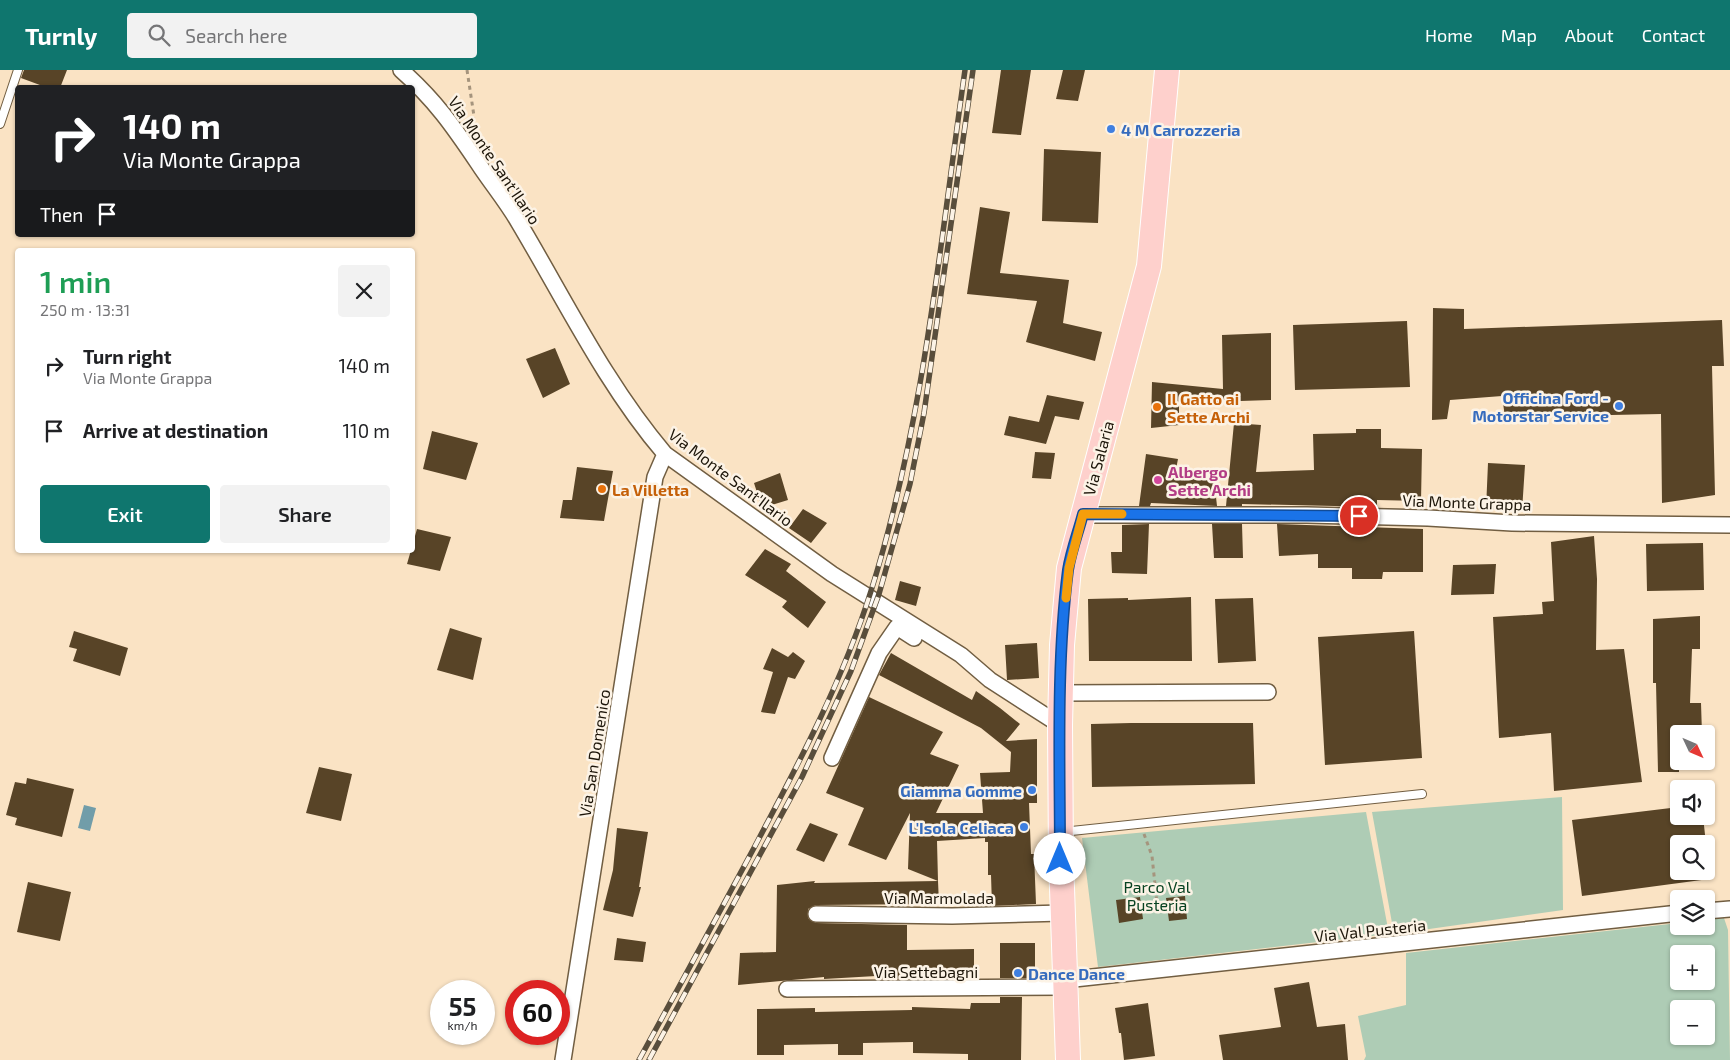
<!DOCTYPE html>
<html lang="en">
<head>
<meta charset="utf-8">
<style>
	:root { --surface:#fff; --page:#f2f2f2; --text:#202124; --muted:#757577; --accent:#0f766e }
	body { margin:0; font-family:"Exo 2",sans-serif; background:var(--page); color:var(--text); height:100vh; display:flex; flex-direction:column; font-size:19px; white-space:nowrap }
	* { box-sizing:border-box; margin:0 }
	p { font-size:16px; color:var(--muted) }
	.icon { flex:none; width:28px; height:28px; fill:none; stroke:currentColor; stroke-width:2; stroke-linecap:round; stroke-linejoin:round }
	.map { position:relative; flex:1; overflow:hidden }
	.panel { position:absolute; left:15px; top:178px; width:400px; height:305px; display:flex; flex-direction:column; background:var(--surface); border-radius:5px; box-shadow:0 1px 4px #0004 }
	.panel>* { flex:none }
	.banner { position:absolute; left:15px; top:15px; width:400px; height:152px; border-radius:5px; box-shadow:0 1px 4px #0004; background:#202124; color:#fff; overflow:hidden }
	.needle { width:32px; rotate:134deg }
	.controls { position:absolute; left:1670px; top:655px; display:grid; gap:10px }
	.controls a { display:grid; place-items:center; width:45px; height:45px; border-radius:5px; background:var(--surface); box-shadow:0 1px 4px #0004; font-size:25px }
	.speed { position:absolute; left:430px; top:910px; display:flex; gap:10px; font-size:25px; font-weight:700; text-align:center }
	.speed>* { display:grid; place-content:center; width:65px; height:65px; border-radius:50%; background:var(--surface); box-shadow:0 1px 4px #0004; line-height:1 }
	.speed small { font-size:12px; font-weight:400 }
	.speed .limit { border:8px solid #d22; background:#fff; color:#111 }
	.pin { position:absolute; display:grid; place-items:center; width:42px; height:42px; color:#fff; margin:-21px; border:2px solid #fff; border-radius:50%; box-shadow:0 1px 5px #0007 }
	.me { position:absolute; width:55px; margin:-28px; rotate:0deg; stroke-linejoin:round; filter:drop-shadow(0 0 4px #0008) }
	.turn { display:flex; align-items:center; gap:18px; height:105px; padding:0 25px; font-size:22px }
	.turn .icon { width:65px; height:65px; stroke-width:2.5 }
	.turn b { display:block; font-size:35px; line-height:42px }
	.then { display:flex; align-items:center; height:48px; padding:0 25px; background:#0003; gap:10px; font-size:19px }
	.round { display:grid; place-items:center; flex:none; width:52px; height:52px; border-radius:5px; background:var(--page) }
	.head { display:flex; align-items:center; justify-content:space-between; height:85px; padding:0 25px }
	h1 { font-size:30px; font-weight:600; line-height:38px; color:#1e9e55 }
	.cta { display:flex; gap:10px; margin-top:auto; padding:10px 25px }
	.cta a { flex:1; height:58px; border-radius:5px; background:var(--accent); color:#fff; font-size:20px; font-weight:600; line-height:58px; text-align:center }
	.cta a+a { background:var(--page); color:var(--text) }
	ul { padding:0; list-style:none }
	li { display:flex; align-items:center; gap:15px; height:65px; padding:0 25px }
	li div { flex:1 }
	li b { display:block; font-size:19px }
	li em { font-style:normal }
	header { display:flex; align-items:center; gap:30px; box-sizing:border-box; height:70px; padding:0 25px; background:var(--accent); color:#fff }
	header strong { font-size:24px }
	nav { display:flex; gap:28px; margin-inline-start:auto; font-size:18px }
	.search { width:350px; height:45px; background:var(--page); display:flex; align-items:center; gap:12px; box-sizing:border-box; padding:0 18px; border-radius:5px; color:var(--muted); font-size:19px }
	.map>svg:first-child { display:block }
	.green { fill:#aeccb5; fill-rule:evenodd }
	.water { fill:#719da9 }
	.building { fill:#584427 }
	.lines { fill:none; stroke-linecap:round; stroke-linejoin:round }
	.lane-casing { stroke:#715e42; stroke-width:10 }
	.street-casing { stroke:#715e42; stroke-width:18 }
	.primary-casing { stroke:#fff; stroke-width:26 }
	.path { stroke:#a5947d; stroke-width:3; stroke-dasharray:4 4; stroke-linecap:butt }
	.lane { stroke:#fff; stroke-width:8 }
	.street { stroke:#fff; stroke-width:15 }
	.primary { stroke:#fed0cc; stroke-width:24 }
	.rail-casing { stroke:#594e3c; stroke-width:5.5 }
	.rail { stroke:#fcf3e6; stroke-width:4; stroke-dasharray:11; stroke-linecap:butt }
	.route-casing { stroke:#114b97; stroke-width:12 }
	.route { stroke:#1a73e8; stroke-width:9 }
	.slow { stroke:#f59e0b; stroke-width:9 }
	.shop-dot { fill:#3f7fe0; stroke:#fcf3e6; stroke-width:2 }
	.food-dot { fill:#e8710a; stroke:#fcf3e6; stroke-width:2 }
	.hotel-dot { fill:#d1479c; stroke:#fcf3e6; stroke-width:2 }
	.labels { text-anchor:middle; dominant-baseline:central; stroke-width:5; stroke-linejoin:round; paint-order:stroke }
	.shop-label { font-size:16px; font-weight:bold; fill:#366cbe; stroke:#fcf3e6; text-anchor:end }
	.street-label { font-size:16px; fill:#1c1509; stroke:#fcf3e6 }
	.food-label { font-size:16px; font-weight:bold; fill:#c56008; stroke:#fcf3e6; text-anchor:start }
	.hotel-label { font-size:16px; font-weight:bold; fill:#b23c85; stroke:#fcf3e6; text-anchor:start }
	.park-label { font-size:16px; fill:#074221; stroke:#fcf3e6 }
</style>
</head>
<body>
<header>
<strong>Turnly</strong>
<div class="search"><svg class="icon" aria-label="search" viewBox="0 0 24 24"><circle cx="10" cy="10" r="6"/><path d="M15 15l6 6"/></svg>Search here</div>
<nav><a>Home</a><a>Map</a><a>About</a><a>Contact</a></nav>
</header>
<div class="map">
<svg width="1730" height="990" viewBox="0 0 1730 990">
	<rect width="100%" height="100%" fill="#fae3c4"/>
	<path class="green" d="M1562,727L1563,840L1394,864L1372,742Z
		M1366,742L1389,864L1098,897L1082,768Z
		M1724,848L1728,860L1730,990H1364L1366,986L1358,946L1406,935V883L1679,853V856H1706V850ZM1679,884H1706V911H1679ZM1679,939H1706V966H1679Z"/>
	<path class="water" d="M84,735L96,738L90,761L78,758Z"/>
	<path class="building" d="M24,0H67L60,18H48L21,8Z
		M1001,0H1031L1021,65L992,63Z
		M1063,0H1085L1078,31L1056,29Z
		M1044,79L1101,82L1098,153L1042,151Z
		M980,137L1010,142L1000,203L1069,210L1063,253L1102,262L1095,291L1026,272L1037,231L967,224Z
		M1433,238L1464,239V259L1722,250L1724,296H1712L1715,425L1662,433L1661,344L1505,347L1502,326L1450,330L1447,349L1432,350Z
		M1407,251L1410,317L1295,320L1293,255Z
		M1271,263V330L1179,333V355L1151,358L1152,312L1223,319L1222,265Z
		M555,278L570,314L543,328L526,289Z
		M1047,325L1084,332L1079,350L1055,346L1046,374L1004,365L1009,346L1039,352Z
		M1234,353L1261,355L1256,402L1314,400L1313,364L1356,363V359H1381V378L1422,379L1421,431L1377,430V437L1242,434V436H1226Z
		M432,361L478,373L466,410L423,399Z
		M1035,382L1055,383L1051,409L1032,408Z
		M1146,384L1178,389L1176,399L1213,400L1217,436L1151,433L1150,436H1139Z
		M1488,393L1525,395L1522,441L1486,439Z
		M577,397L613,401L604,451L560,448L563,430H572Z
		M780,403L788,430L762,438L754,413Z
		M803,439L827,453L811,473L789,458Z
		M1149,454L1147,504L1112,503L1111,482H1122V455Z
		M1212,454H1242L1243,488H1214Z
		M1277,454L1423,459V502H1383L1382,509H1352V498H1318V484L1279,486Z
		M417,459L451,467L440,501L407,494Z
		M1594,466L1597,509L1596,580L1624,579L1642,712L1554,721L1551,663L1499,668L1493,547L1543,544L1542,532L1554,531L1551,472Z
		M1703,473L1704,520L1647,521L1646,474Z
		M765,479L791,494L786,501L826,532L808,558L782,537L787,531L745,505Z
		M1496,494L1494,524L1451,525L1453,495Z
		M900,511L921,517L916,536L895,530Z
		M1191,527L1192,591H1089L1088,529L1128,528V530Z
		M1253,528L1256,591L1218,593L1215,529Z
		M1700,546V579H1692L1690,633H1701L1702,664H1679V702H1658L1656,613H1653V549Z
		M450,558L482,568L473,610L437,600Z
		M74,561L128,578L120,606L73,591L77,579L69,577Z
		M1414,561L1422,688L1325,695L1318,567Z
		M1037,573L1039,608L1007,610L1005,575Z
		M772,578L788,587L793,582L805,591L795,609L788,607L775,644L761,642L773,602L763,599Z
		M891,583L972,630L976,621L1000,638L1020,654L1006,671L1037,669V733H1029L1031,784H1034L1036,834L992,836L991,805H988V772H985V768L937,771L938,811L908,799L910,743L886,790L848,775L864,738L826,723L869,627L943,662L930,684L959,695L936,743H983L980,703L1010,702L1011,682L981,658L879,605Z
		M1131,653H1253L1255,714L1092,717L1091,654Z
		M319,697L352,704L341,751L306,743Z
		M27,708L74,719L62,767L15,755L17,748L6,745L15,712L26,714Z
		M1679,737V746H1703L1706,774H1679V801H1708L1709,809L1582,826L1572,750Z
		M810,753L838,764L824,792L796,780Z
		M617,758L648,762L639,817H641L633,847L603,840L613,800Z
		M815,811L814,813L938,811L939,834L816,835L808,839V848L816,853L907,855V880L974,879V908L876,909V906L824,909V907L738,915L740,883L776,882L777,815Z
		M28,812L71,822L60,871L17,862Z
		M1185,826L1187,849L1169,851L1166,828Z
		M1140,827L1143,849L1119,853L1116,830Z
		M617,868L646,872L643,892L614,890Z
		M1000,873H1035V908H1000Z
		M1309,912L1317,957L1345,954L1348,990H1223L1219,965L1281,957L1274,918Z
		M1000,927H1022L1021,990H968V984L913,983V972L863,973V985H838V974L784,975V985H757V939L815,938V942L912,940V937L970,939L971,933H1000Z
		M1148,933L1155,986L1124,990L1121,963H1119L1115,938Z"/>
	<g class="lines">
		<defs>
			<path id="lane" d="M0,54L18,0
				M1062,762L1422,724"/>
			<path id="street" d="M401,0C435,30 453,56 478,93C491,113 507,132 519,153C565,230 606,315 665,384L832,504L961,585L990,610L1060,655
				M1083,445H1307L1428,448L1512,453L1730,455
				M1061,623L1268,622
				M832,688L879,583L897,557L914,568
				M1706,841L1730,839
				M816,844L952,846L1062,843
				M1065,910L1679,843
				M787,919L1065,917
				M563,990L655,407L665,384"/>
			<path id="primary" d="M1068,990L1061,789L1060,655L1062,575L1069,498L1149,196L1167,0"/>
		</defs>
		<use href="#lane" class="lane-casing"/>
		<use href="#street" class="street-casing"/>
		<use href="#primary" class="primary-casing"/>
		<path class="path" d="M467,0L474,46L472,56
			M1144,764L1152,786L1158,843"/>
		<use href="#lane" class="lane"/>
		<use href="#street" class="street"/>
		<use href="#primary" class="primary"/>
		<defs>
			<path id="rail" d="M639,990C678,919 717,847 755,776C799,693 843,610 871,521C924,352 940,174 965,0
				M649,990L802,707L851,601L879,524L910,414L924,343L973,0"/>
		</defs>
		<use href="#rail" class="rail-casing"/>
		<use href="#rail" class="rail"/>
	</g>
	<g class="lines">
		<defs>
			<path id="route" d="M1060,789C1060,693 1056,595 1068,500C1071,481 1078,463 1083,444L1359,446"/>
		</defs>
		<use href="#route" class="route-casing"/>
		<use href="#route" class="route"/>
		<path class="slow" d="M1066,528L1069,498L1083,444H1122"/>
	</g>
	<g class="shop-dot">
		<circle cx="1111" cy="59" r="5"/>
		<circle cx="1619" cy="336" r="5"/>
		<circle cx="1032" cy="720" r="5"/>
		<circle cx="1024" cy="757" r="5"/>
		<circle cx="1018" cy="903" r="5"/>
	</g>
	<g class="food-dot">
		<circle cx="1157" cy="337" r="5"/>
		<circle cx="602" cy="419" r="5"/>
	</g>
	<circle class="hotel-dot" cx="1158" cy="410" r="5"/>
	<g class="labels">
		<g class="shop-label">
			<text x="1121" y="59" text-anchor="start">4 M Carrozzeria</text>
			<text x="1609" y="327">Officina Ford -<tspan x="1609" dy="18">Motorstar Service</tspan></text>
			<text x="1022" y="720">Giamma Gomme</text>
			<text x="1014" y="757">L'Isola Celiaca</text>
			<text x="1028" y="903" text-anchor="start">Dance Dance</text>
		</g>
		<g class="street-label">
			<text transform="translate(495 90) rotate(56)">Via Monte Sant'Ilario</text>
			<text transform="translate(1098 388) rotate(-75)">Via Salaria</text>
			<text transform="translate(731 407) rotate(37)">Via Monte Sant'Ilario</text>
			<text transform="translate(1467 432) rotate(2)">Via Monte Grappa</text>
			<text transform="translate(594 683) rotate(-81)">Via San Domenico</text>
			<text x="939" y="827">Via Marmolada</text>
			<text transform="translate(1370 860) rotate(-6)">Via Val Pusteria</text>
			<text x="926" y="901">Via Settebagni</text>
		</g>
		<g class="food-label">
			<text x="1167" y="328">Il Gatto ai<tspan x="1167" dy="18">Sette Archi</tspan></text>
			<text x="612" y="419">La Villetta</text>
		</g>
		<g class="hotel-label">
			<text x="1168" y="401">Albergo<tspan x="1168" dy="18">Sette Archi</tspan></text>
		</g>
		<g class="park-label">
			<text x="1157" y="816">Parco Val<tspan x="1157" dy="18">Pusteria</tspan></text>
		</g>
	</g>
</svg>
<div class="controls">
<a><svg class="needle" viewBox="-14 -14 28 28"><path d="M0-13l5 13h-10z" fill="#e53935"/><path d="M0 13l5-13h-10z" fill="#757577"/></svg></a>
<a><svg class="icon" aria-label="sound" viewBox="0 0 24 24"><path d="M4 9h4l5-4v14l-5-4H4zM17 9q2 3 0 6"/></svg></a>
<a><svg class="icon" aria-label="search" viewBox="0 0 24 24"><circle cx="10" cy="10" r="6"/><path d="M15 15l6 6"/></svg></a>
<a><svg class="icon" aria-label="layers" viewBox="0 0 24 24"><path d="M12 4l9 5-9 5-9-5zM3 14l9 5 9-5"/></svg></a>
<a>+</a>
<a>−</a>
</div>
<div class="speed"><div>55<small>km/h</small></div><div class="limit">60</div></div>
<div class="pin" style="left:1359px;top:446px;background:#d93025"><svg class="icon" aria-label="arrive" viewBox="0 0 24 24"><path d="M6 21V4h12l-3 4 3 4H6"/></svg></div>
<svg class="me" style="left:1060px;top:789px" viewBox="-20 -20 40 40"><circle r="19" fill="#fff"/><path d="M0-13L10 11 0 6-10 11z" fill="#1a73e8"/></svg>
<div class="banner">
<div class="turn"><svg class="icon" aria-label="right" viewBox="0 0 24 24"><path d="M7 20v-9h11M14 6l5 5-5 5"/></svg><div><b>140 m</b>Via Monte Grappa</div></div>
<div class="then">Then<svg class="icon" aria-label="arrive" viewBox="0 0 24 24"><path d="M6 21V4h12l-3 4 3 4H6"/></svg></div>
</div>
<section class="panel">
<div class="head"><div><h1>1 min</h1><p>250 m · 13:31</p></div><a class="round"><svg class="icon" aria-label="close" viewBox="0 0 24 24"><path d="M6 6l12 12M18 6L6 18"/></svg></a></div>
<ul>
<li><svg class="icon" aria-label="right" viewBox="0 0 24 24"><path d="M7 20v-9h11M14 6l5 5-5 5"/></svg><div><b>Turn right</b><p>Via Monte Grappa</p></div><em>140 m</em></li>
<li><svg class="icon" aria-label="arrive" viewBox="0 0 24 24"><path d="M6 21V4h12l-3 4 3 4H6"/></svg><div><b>Arrive at destination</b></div><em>110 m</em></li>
</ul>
<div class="cta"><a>Exit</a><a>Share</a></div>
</section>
</div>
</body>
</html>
